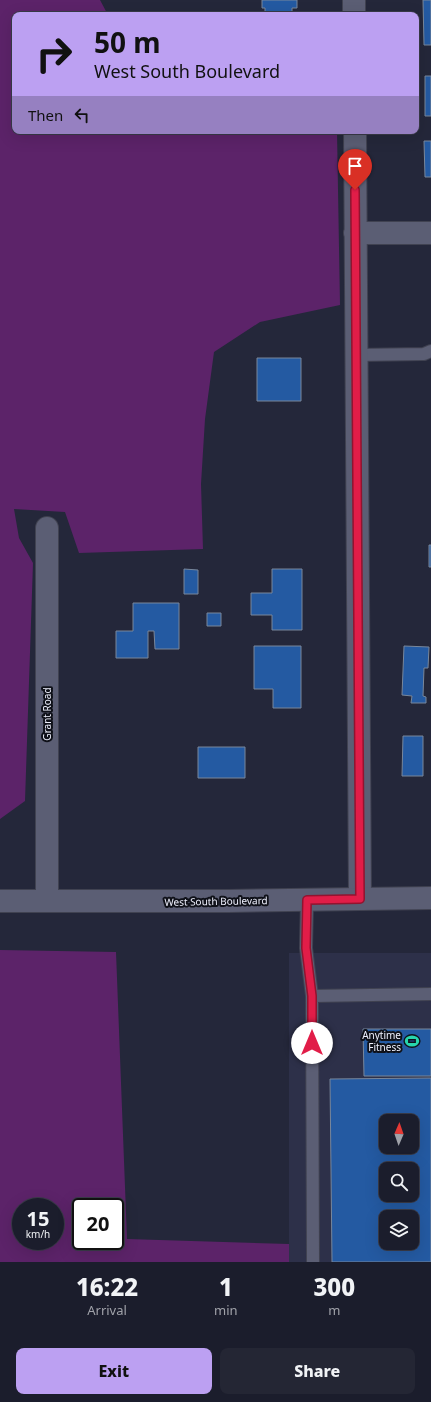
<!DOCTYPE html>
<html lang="en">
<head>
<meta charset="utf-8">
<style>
	:root { --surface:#1b1d2c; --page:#242634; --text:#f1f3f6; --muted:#a0a2a9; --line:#393b48; --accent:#bca0f2 }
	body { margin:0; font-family:"Noto Sans",sans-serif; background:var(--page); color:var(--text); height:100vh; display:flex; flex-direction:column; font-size:15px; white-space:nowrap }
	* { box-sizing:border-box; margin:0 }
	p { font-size:13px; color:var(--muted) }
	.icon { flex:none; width:22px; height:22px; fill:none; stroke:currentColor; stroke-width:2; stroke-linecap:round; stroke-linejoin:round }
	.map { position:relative; height:1262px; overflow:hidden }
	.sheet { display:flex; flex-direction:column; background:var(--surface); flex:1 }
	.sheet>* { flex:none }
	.hud { position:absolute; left:12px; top:12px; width:407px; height:122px; border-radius:8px; box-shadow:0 4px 16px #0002,0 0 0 1px var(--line); background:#bca0f2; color:#111; overflow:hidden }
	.needle { width:26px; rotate:2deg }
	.buttons { position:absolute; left:379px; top:1114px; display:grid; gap:8px }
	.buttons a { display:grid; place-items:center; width:40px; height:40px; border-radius:8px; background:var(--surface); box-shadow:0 4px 16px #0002,0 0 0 1px var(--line); font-size:20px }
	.speed { position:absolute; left:12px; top:1198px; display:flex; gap:8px; font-size:20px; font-weight:700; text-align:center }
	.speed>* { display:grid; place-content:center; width:52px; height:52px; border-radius:50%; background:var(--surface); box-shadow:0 4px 16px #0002,0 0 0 1px var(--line); line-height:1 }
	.speed small { font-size:10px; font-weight:400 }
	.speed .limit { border:2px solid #111; border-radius:6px; background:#fff; color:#111 }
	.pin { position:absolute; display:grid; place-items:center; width:34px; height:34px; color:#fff; margin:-41px -17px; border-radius:50% 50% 50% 0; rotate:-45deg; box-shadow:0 0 4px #0007 }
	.pin .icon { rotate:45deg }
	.me { position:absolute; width:44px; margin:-22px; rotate:0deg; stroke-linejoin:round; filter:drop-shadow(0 0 3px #0008) }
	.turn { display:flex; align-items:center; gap:14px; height:84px; padding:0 16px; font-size:18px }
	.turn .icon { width:52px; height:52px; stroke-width:2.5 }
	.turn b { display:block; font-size:28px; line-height:34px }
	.then { display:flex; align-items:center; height:38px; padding:0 16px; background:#0003; gap:8px; font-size:15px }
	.eta { display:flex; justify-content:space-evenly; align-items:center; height:68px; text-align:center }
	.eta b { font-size:24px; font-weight:800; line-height:28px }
	.cta { display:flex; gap:8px; margin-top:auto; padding:8px 16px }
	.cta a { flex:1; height:46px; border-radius:8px; background:var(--accent); color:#111; font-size:16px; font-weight:800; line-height:46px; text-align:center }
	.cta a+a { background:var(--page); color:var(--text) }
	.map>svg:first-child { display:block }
	.built { fill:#2d3049; fill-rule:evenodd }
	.green { fill:#5c2369; fill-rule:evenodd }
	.building { fill:#245aa2; stroke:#79879b; fill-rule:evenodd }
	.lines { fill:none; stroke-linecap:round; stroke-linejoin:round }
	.lane-casing { stroke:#404251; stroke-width:14 }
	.street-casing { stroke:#404251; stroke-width:24 }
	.secondary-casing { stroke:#404251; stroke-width:24 }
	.lane { stroke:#5b5e74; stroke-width:12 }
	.street { stroke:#5b5e74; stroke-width:22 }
	.secondary { stroke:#5b5e74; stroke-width:22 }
	.route-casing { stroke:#92132f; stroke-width:10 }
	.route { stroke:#e11d48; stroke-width:7 }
	.labels { text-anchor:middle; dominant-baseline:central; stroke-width:4; stroke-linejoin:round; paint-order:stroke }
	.street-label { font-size:10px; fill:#eff1fe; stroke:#0f1119 }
	.poi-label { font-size:10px; fill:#eff1fe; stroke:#0f1119; text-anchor:end }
</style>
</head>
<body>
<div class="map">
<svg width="431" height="1262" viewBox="0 0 431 1262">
	<rect width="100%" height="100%" fill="#24273a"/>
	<path class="built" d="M289,953H431V1262H289ZM386,1121H412V1147H386ZM386,1169H412V1195H386ZM386,1217H412V1243H386Z"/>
	<path class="green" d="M0,0H100L108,15H15V131H337L340,305L260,322L214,352L205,419L201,484L203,549L79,553L65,512L14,509L19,538L33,563L25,801L0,819Z
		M0,950L116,952L127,1239L289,1244V1262H0ZM21,1207H55V1241H21ZM81,1207H115V1241H81Z"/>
	<path class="building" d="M262,0H297V8H292V15H265V8H262Z
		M423,0H431V45H424Z
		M425,76H431V116H425Z
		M424,141H431V177H425Z
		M257,358H301V401H257Z
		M429,545H431V567H429Z
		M184,569L198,570V594H184Z
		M272,569H302V630H272V615H251V593H272Z
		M133,603H179V649H155L154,631H148V658H116V631H133Z
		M207,613H221V626H207Z
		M254,646H301V708H273V689H254Z
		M404,646L429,647L428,668H424L423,696L426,697V703H411L412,696L402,695Z
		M403,736H423V776H402Z
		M198,747H245V778H198Z
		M363,1029H431V1076H364Z
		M431,1078V1262H332L330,1079ZM386,1121H412V1147H386ZM386,1169H412V1195H386ZM386,1217H412V1243H386Z"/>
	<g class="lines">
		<defs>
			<path id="lane" d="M356,355L424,354L431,351
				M307,900L306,948L312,996L313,1262
				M312,996L431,994"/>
			<path id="street" d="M354,0V15
				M355,131L360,899
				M355,233H431
				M47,901V528"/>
			<path id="secondary" d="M0,901H228L431,898"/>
		</defs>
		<use href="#lane" class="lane-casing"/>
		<use href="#street" class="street-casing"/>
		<use href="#secondary" class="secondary-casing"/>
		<use href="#lane" class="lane"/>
		<use href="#street" class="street"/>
		<use href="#secondary" class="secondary"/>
	</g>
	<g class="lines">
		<defs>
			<path id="route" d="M312,1043V996L306,948L307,900L360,899L355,190"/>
		</defs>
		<use href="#route" class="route-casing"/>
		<use href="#route" class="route"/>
	</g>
	<defs>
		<symbol id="stadium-bare" viewBox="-9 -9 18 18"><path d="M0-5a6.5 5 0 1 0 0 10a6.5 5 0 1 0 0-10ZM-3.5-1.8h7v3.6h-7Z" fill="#27d5ad" stroke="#0f1119" stroke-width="2.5" paint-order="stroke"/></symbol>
	</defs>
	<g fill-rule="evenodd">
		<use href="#stadium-bare" x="402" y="1031" width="20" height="20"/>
	</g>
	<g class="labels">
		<g class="street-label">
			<text transform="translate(47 714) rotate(-90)">Grant Road</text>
			<text transform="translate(216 901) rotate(-1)">West South Boulevard</text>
		</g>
		<g class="poi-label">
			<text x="401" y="1035">Anytime<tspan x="401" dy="12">Fitness</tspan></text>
		</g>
	</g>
</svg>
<div class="buttons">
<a><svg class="needle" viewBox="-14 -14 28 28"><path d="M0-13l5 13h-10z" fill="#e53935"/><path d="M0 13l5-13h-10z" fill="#a0a2a9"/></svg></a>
<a><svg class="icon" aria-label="search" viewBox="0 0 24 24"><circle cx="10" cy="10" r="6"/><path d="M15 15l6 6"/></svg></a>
<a><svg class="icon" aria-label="layers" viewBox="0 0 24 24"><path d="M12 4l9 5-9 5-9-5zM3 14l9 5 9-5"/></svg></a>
</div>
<div class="speed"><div>15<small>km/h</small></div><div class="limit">20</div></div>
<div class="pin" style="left:355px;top:190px;background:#d93025"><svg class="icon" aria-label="arrive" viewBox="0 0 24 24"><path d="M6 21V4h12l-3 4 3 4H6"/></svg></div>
<svg class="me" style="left:312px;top:1043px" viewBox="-20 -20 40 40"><circle r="19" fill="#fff"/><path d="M0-13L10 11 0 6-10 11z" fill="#e11d48"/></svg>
<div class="hud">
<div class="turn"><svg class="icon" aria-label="right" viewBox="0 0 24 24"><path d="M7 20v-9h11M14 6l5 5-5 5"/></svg><div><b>50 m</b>West South Boulevard</div></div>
<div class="then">Then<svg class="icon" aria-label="left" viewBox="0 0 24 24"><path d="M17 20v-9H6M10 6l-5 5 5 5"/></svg></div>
</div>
</div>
<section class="sheet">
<div class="eta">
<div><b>16:22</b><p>Arrival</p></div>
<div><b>1</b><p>min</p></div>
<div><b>300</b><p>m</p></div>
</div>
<div class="cta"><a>Exit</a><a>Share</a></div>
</section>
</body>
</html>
